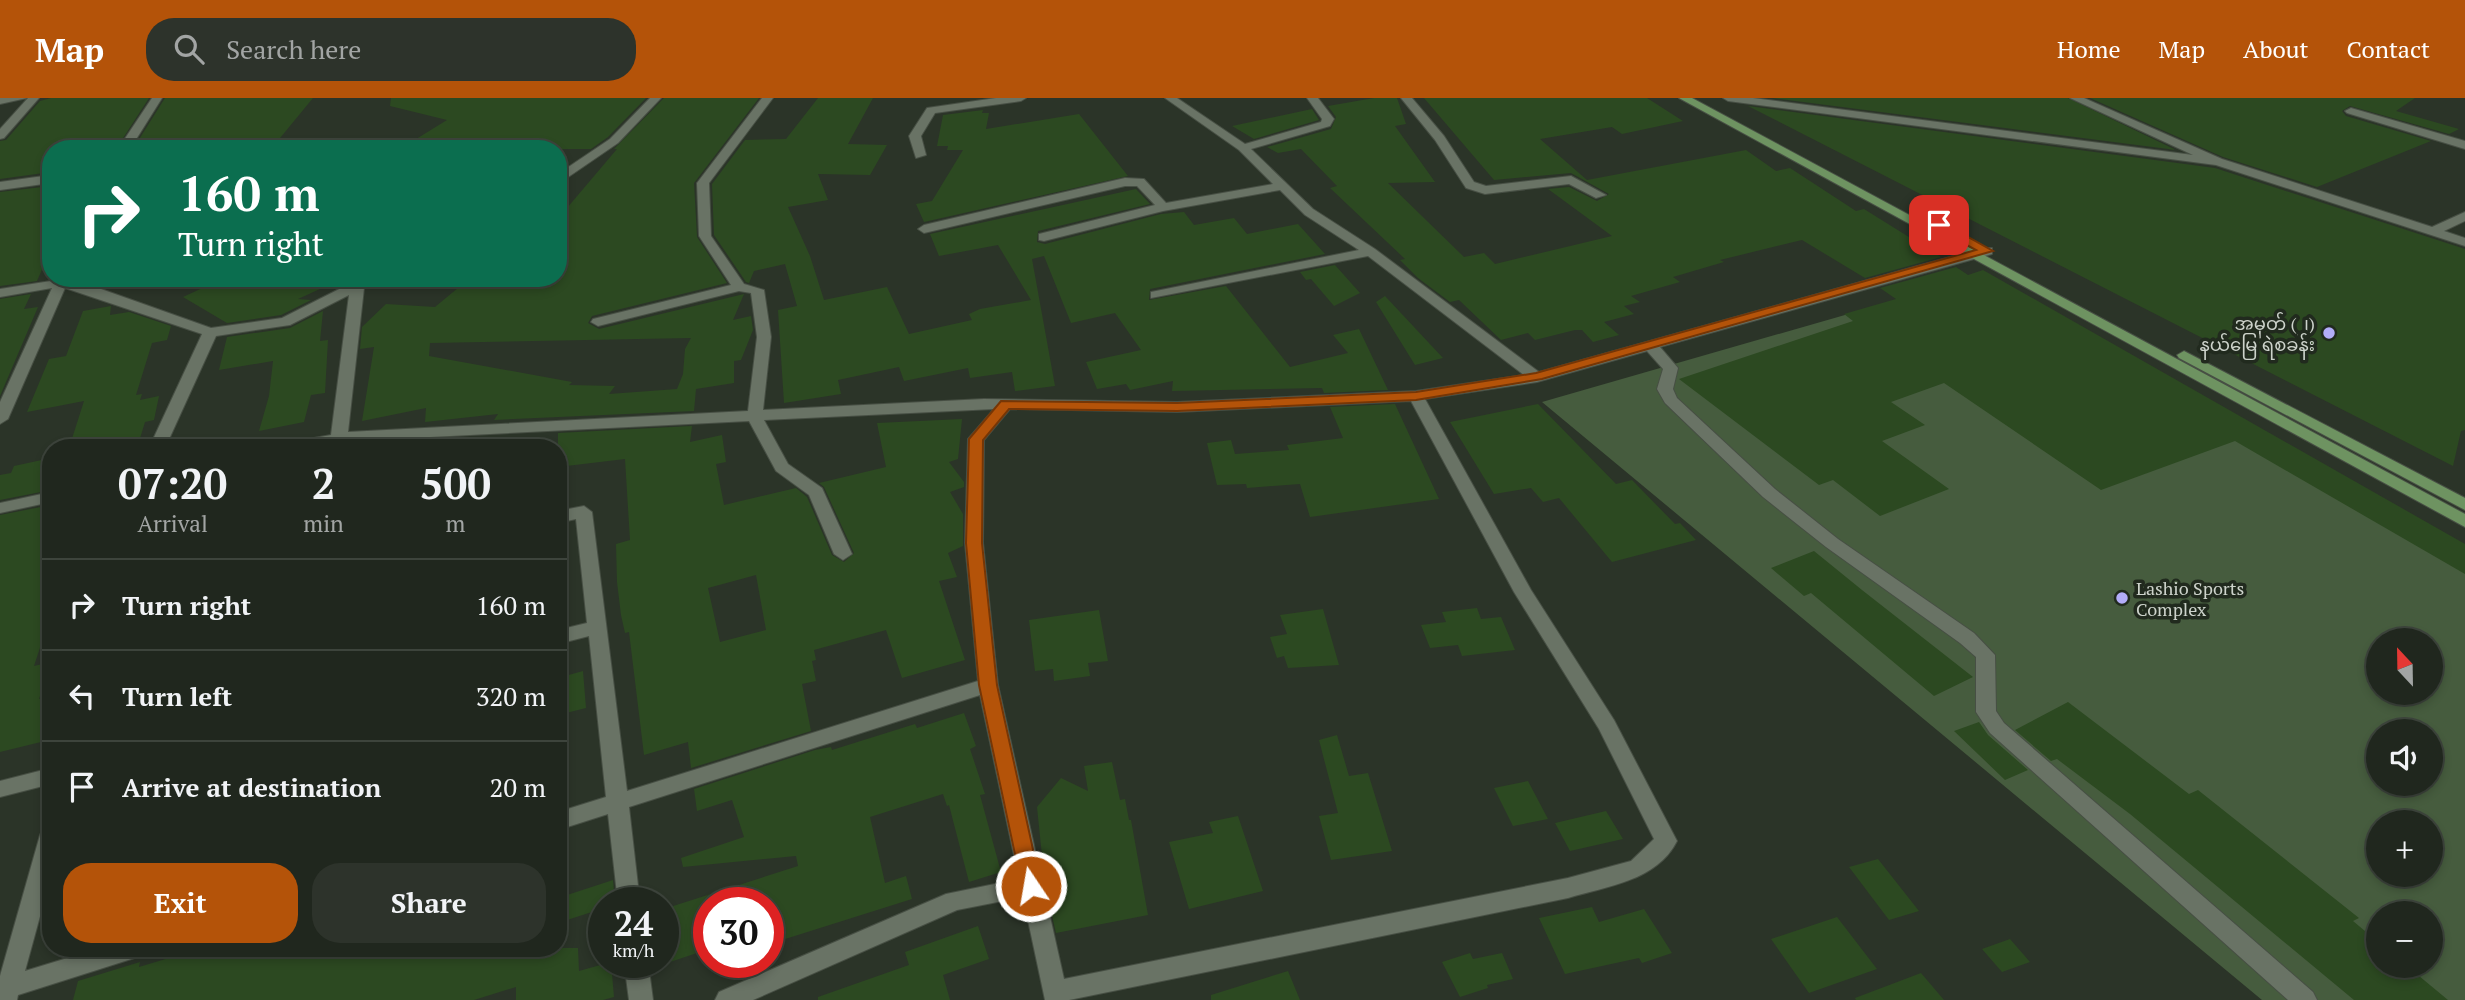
<!DOCTYPE html>
<html lang="en">
<head>
<meta charset="utf-8">
<style>
	:root { --surface:#20271e; --page:#2d332b; --text:#f1f3f6; --muted:#a2a5a4; --line:#3d443c; --accent:#b45309 }
	body { margin:0; font-family:"PT Serif","Noto Sans Myanmar",serif; background:var(--page); color:var(--text); height:100vh; display:flex; flex-direction:column; font-size:26px; white-space:nowrap }
	* { box-sizing:border-box; margin:0 }
	p { font-size:23px; color:var(--muted) }
	.icon { flex:none; width:38px; height:38px; fill:none; stroke:currentColor; stroke-width:2; stroke-linecap:round; stroke-linejoin:round }
	.map { position:relative; flex:1; overflow:hidden }
	.details { position:absolute; left:42px; top:341px; width:525px; height:518px; display:flex; flex-direction:column; background:var(--surface); border-radius:28px; box-shadow:0 4px 10px #0003,0 0 0 2px var(--line) }
	.details>* { flex:none }
	.top-card { position:absolute; left:42px; top:42px; width:525px; height:147px; border-radius:28px; box-shadow:0 4px 10px #0003,0 0 0 2px var(--line); background:#0b6e4f; color:#fff; overflow:hidden }
	.needle { width:46px; rotate:338deg }
	.controls { position:absolute; left:2366px; top:530px; display:grid; gap:14px }
	.controls a { display:grid; place-items:center; width:77px; height:77px; border-radius:50%; background:var(--surface); box-shadow:0 4px 10px #0003,0 0 0 2px var(--line); font-size:35px }
	.speed { position:absolute; left:588px; top:789px; display:flex; gap:14px; font-size:35px; font-weight:700; text-align:center }
	.speed>* { display:grid; place-content:center; width:91px; height:91px; border-radius:50%; background:var(--surface); box-shadow:0 4px 10px #0003,0 0 0 2px var(--line); line-height:1 }
	.speed small { font-size:18px; font-weight:400 }
	.speed .limit { border:10px solid #d22; background:#fff; color:#111 }
	.pin { position:absolute; display:grid; place-items:center; width:60px; height:60px; color:#fff; margin:-30px; border-radius:14px; box-shadow:0 4px 10px #0006 }
	.me { position:absolute; width:77px; margin:-38px; rotate:348deg; stroke-linejoin:round; filter:drop-shadow(0 0 5px #0008) }
	.turn { display:flex; align-items:center; gap:24px; height:147px; padding:0 21px; font-size:32px }
	.turn .icon { width:91px; height:91px; stroke-width:2.5 }
	.turn b { display:block; font-size:49px; line-height:60px }
	.eta { display:flex; justify-content:space-evenly; align-items:center; height:119px; text-align:center }
	.eta b { font-size:42px; font-weight:700; line-height:49px }
	.action { display:flex; gap:14px; margin-top:auto; padding:14px 21px }
	.action a { flex:1; height:80px; border-radius:28px; background:var(--accent); color:#fff; font-size:28px; font-weight:700; line-height:80px; text-align:center }
	.action a+a { background:var(--page); color:var(--text) }
	ul { padding:0; list-style:none }
	li { display:flex; align-items:center; gap:21px; height:91px; padding:0 21px; border-top:2px solid var(--line) }
	li div { flex:1 }
	li b { display:block; font-size:26px }
	li em { font-style:normal }
	header { display:flex; align-items:center; gap:42px; box-sizing:border-box; height:98px; padding:0 35px; background:var(--accent); color:#fff }
	header strong { font-size:33px }
	nav { display:flex; gap:38px; margin-inline-start:auto; font-size:24px }
	.search { width:490px; height:63px; background:var(--page); display:flex; align-items:center; gap:18px; box-sizing:border-box; padding:0 24px; border-radius:28px; color:var(--muted); font-size:26px }
	.map>svg:first-child { display:block }
	.green { fill:#465c3e; fill-rule:evenodd }
	.building { fill:#2c4921; fill-rule:evenodd }
	.lines { fill:none; stroke-linecap:round; stroke-linejoin:round }
	.minor-casing { stroke:#474f44; stroke-width:2 }
	.major-casing { stroke:#474f44; stroke-width:2 }
	.minor { fill:#697365; fill-rule:evenodd }
	.major { fill:#6e9361; fill-rule:evenodd }
	.route { fill:#b45309; stroke:#753606; stroke-width:2 }
	.poi-dot { fill:#b3adf9; stroke:#212a1e; stroke-width:2.5 }
	.labels { text-anchor:middle; dominant-baseline:central; stroke-width:7; stroke-linejoin:round; paint-order:stroke }
	.poi-label { font-size:18px; fill:#cdd3cb; stroke:#212a1e; text-anchor:end }
</style>
</head>
<body>
<header>
<strong>Map</strong>
<div class="search"><svg class="icon" aria-label="search" viewBox="0 0 24 24"><circle cx="10" cy="10" r="6"/><path d="M15 15l6 6"/></svg>Search here</div>
<nav><a>Home</a><a>Map</a><a>About</a><a>Contact</a></nav>
</header>
<div class="map">
<svg width="2465" height="902" viewBox="0 0 2465 902">
	<rect width="100%" height="100%" fill="#2b3428"/>
	<path class="green" d="M1977,179L2465,458V902H2262L1542,304ZM2378,542H2431V595H2378ZM2378,634H2431V686H2378ZM2378,724H2431V777H2378ZM2378,816H2431V868H2378Z"/>
	<path class="building" d="M51,0H149L116,51H51V74L0,81V43L6,42L40,3Z
		M165,0H313L271,51H133Z
		M391,0H646L608,39L591,51H400L447,22L390,8Z
		M664,0H759L694,85L697,139L727,185L592,218L588,225L599,231L744,196L733,222L751,218L753,232L741,262L734,263V285L696,291L694,313L494,322L498,316L425,324L426,310L362,323L374,249L360,251L362,229L386,206L435,209L470,180H558V110H567L617,51H614ZM691,240L685,251L683,276L677,291L609,296L615,288L569,287L572,284L429,258L430,245Z
		M818,0H873L848,46L887,47L870,77L818,76L828,102L788,109L810,158L824,202L887,189L909,236L972,222L969,216L980,211L1031,202L998,147L939,158L930,136L1136,91L1150,106L1038,133L1037,144L1045,146L1161,116L1184,114L1194,127L1234,120L1247,136L1298,126L1325,156L1150,191L1149,202L1226,188L1290,269L1348,255L1333,237L1359,231L1388,292L1324,295L1322,290L1172,293L1173,283L1130,292L1126,286L1097,291L1086,264L1141,252L1115,215L1071,225L1044,158L1032,161L1055,288L1015,293L1012,274L970,280L968,270L904,283L899,269L838,282L841,296L784,305L778,212L797,208L785,166L754,173L749,185L746,184L714,137L712,86L745,42L786,41Z
		M1374,0H1397L1406,26L1395,28L1435,84L1388,85L1464,159L1484,155L1495,166L1612,138L1548,91L1569,89L1597,103L1609,96L1571,75L1494,82L1424,0H1647L1683,23L1622,36L1612,29L1540,41L1587,82L1746,52L1776,73L1790,70L1856,113L1864,111L1941,159L1865,180L1802,142L1720,162L1724,164L1673,179L1680,184L1631,198L1640,204L1624,208L1634,216L1604,224L1619,237L1593,244L1582,232H1575L1535,242L1528,235L1501,242L1459,202L1450,204L1418,180L1400,162L1405,161L1330,90L1337,88L1301,51L1278,55L1267,49L1331,31L1336,19L1328,8Z
		M1773,0H2068L2176,52Z
		M2090,0H2415L2396,13L2459,31L2449,36L2350,8L2342,13L2346,18L2431,43L2317,89L2223,59Z
		M1748,8L2215,70L2465,151V332L2461,333L2453,368Z
		M1312,11L1319,22L1254,41L1232,28Z
		M983,12L982,15H989L986,31L1079,16L1128,78L924,124L916,106L932,103L963,52H947L948,48H937L943,17Z
		M51,88V160H47L37,183L0,188V94Z
		M1335,167L1360,195L1334,208L1311,181L1306,182L1300,174Z
		M1956,169L1968,177L1983,172L2465,446V476L2235,343L2101,392L1944,285L1891,304L1925,327L1882,343L1949,391L1880,418L1833,382L1819,387L1679,281L1853,223L1844,216L1896,201L1880,190Z
		M224,180H344L298,201L311,202L281,217L227,225L183,199Z
		M31,196L24,211L38,209L0,298V201Z
		M1385,198L1443,260L1415,267L1376,204Z
		M111,208L110,217L129,214L171,228L167,242L152,245L136,297L142,296L140,302L159,298L154,322L145,324L137,350H69L84,303L27,314L49,261L66,258L83,213Z
		M323,213L320,243L328,242L325,295L311,297L304,324L259,333L269,298L273,263L219,272L227,239L290,230Z
		M1395,306L1439,401L1310,419L1300,386L1247,390L1246,386L1217,387L1207,345L1231,342L1235,356L1289,352L1287,347L1343,340L1330,309Z
		M1538,306L1616,386L1632,382L1675,426L1680,425L1696,442L1612,464L1559,400L1543,404L1531,390L1494,396L1450,324Z
		M962,321L958,361L949,364L964,384V389L950,394L963,416V448L948,455L957,479L939,483L965,562L902,580L886,532L814,552L816,562L812,563L816,583L802,586L811,633L691,670L688,644L644,657L629,534L625,535L621,517L617,484L616,446L630,442L625,361L558,369V335L692,328L690,344L722,337L726,364L716,366L724,407L796,390L807,399L832,457L844,464L854,455L824,389L819,385L886,369L877,325ZM756,477L766,532L720,544L708,490Z
		M51,360V392L0,402V377L11,375L14,368Z
		M51,407V516L34,568L51,564L39,601L51,599V623L45,643L0,654V417Z
		M1814,453L1862,492L1973,579L1934,598L1811,495L1804,498L1771,470Z
		M1477,510L1481,521L1501,519L1515,552L1462,558L1458,547L1430,550L1421,527L1446,524L1442,514Z
		M1323,511L1339,567L1288,570L1284,558L1277,560L1270,539L1287,536L1280,517Z
		M1099,512L1108,563L1088,565L1090,578L1054,583L1053,571L1035,573L1029,522Z
		M583,573L586,610L558,617V580Z
		M2068,604L2189,696L2198,692L2359,820L2353,823L2378,844V868H2407L2448,902H2354L2130,716L2057,661L2051,663L2015,632Z
		M964,615L976,648L970,651L985,696L980,697L1001,774L969,784L949,707L947,708L943,696L870,719L885,785L906,778L912,801L782,842L779,824L768,827V805H709V851L670,864L667,810L798,768L796,758L683,769L681,760L744,739L732,702L697,713L694,691L815,652L831,649L832,652L915,626L917,630Z
		M1979,624L1988,637L2028,672L2005,682L1954,633Z
		M1337,637L1349,678L1368,675L1392,753L1331,762L1319,718L1338,715L1319,642Z
		M1112,664L1120,702L1125,701L1129,722H1131L1148,817L1056,835L1045,787L1037,709L1061,680L1088,693L1084,668Z
		M1528,683L1548,721L1513,728L1494,690Z
		M1606,713L1623,741L1570,753L1555,725Z
		M1238,718L1263,793L1189,811L1169,744L1213,735L1209,724Z
		M1878,761L1919,813L1889,822L1849,769Z
		M613,782L615,805H604V810L558,825V800Z
		M1592,809L1599,824L1644,811L1672,855L1642,865L1639,860L1565,876L1539,820Z
		M1837,819L1877,871L1809,895L1771,841Z
		M978,828L989,861L943,877L950,902H818V899L909,867L905,854Z
		M2010,841L2030,864L2002,874L1982,851Z
		M202,850H578L579,873L611,864L614,899L603,902H516V889L474,902H73L78,883L140,864L139,869Z
		M1470,855L1473,861L1502,855L1513,881L1487,887L1488,890L1460,899L1442,864Z
		M1288,873L1300,902H1211V897Z
		M1921,875L1944,902H1856L1855,900Z"/>
	<g class="lines">
		<defs>
			<path id="minor" d="M0,0H27L0,6Z
				M28,0H39L4,40L0,41V31Z
				M152,0H162L130,51H118Z
				M650,0H661L618,45L558,86V76L610,41Z
				M762,0H773L709,85L711,138L744,186L764,192L771,239L763,312L984,301L1177,304L1416,293L1524,277L1368,158L1151,200V194L1156,193L1359,152L1305,117L1280,92L1163,113L1044,143L1039,142V136L1155,107L1137,88H1125L924,135L918,131L924,127L1125,80L1144,81L1166,105L1273,86L1239,52L1165,0H1177L1245,46L1321,24L1322,21L1307,0H1318L1334,21L1330,28L1251,51L1313,111L1375,151L1539,274L1982,150H1992V156L1660,249L1678,270L1673,291L1677,300L1775,391L1838,441L1974,535L1995,557L1996,613L2004,625L2313,894L2317,902H2288L1990,635L1976,614V559L1960,545L1826,449L1763,399L1665,305L1657,291L1663,271L1647,253L1537,284L1425,301L1531,492L1614,622L1677,743C1657,783 1607,788 1568,800L1069,902H1045L1023,799L957,812L753,902H715L719,894L946,796L1019,781L980,597L629,709L640,805H618L608,716L558,732V714L606,699L589,538L558,546V532L587,525L576,421L558,425V413L584,408L592,414L627,693L978,583L965,445L968,341L994,311L764,322L788,366L822,390L852,456L843,462L834,456L809,397L776,373L749,323L370,342L312,350H278L286,345L331,337L349,197L290,227L216,238L165,350H149L202,236L65,190L8,321L0,326V304L52,190L0,199V191L70,180L211,230L282,220L361,180H379L364,190L348,334L748,313L757,239L751,195L739,193L598,228L591,224L593,221L731,187L699,138L697,85ZM1411,303L1514,494L1599,631L1654,741L1631,763L1568,780L1064,881L998,587L983,445L984,342L1010,311L1177,314Z
				M996,0H1026L1021,3L935,15L921,38L926,57L916,60L909,38L927,10Z
				M1401,0H1412L1444,38L1474,84L1486,88L1571,78L1606,97L1596,100L1569,86L1485,96L1466,90L1435,42Z
				M1723,0H1753L2193,57L2070,0H2084L2222,61L2432,129L2465,114V123L2444,133L2465,140V148L2216,67L1728,3Z
				M2351,10L2465,43V51L2347,15L2345,13Z
				M51,77V85L0,92V84Z
				M51,394V404L0,415V405Z
				M51,670V686L0,699V683Z
				M51,728V778L25,873L100,850H147L144,857L18,897L17,902H0V878L40,737L43,731Z
				M624,864H648L653,902H629Z"/>
			<path id="major" d="M1679,0H1692L2465,416V429Z
				M2184,253L2465,400V412L2179,260L2177,257Z"/>
		</defs>
		<use href="#minor" class="minor-casing"/>
		<use href="#major" class="major-casing"/>
		<use href="#minor" class="minor"/>
		<use href="#major" class="major"/>
	</g>
	<path class="route" d="M1935,125H1943L1993,153L1542,281L1416,302L1177,313L1009,311L983,342L982,445L997,587L1041,788L1038,794L1031,797L1023,794L979,587L966,445L969,341L1001,303L1177,305L1416,294L1536,275L1976,152L1935,130Z"/>
	<g class="poi-dot">
		<circle cx="2329" cy="235" r="7"/>
		<circle cx="2122" cy="500" r="7"/>
	</g>
	<g class="labels">
		<g class="poi-label">
			<text x="2315" y="225">အမှတ် (၂)<tspan x="2315" dy="21">နယ်မြေ ရဲစခန်း</tspan></text>
			<text x="2136" y="490" text-anchor="start">Lashio Sports<tspan x="2136" dy="21">Complex</tspan></text>
		</g>
	</g>
</svg>
<div class="controls">
<a><svg class="needle" viewBox="-14 -14 28 28"><path d="M0-13l5 13h-10z" fill="#e53935"/><path d="M0 13l5-13h-10z" fill="#a2a5a4"/></svg></a>
<a><svg class="icon" aria-label="sound" viewBox="0 0 24 24"><path d="M4 9h4l5-4v14l-5-4H4zM17 9q2 3 0 6"/></svg></a>
<a>+</a>
<a>−</a>
</div>
<div class="speed"><div>24<small>km/h</small></div><div class="limit">30</div></div>
<div class="pin" style="left:1939px;top:127px;background:#d93025"><svg class="icon" aria-label="arrive" viewBox="0 0 24 24"><path d="M6 21V4h12l-3 4 3 4H6"/></svg></div>
<svg class="me" style="left:1031px;top:788px" viewBox="-20 -20 40 40"><circle r="17" fill="#b45309" stroke="#fff" stroke-width="3"/><path d="M0-11L8 9 0 5-8 9z" fill="#fff"/></svg>
<div class="top-card">
<div class="turn"><svg class="icon" aria-label="right" viewBox="0 0 24 24"><path d="M7 20v-9h11M14 6l5 5-5 5"/></svg><div><b>160 m</b>Turn right</div></div>
</div>
<section class="details">
<div class="eta">
<div><b>07:20</b><p>Arrival</p></div>
<div><b>2</b><p>min</p></div>
<div><b>500</b><p>m</p></div>
</div>
<ul>
<li><svg class="icon" aria-label="right" viewBox="0 0 24 24"><path d="M7 20v-9h11M14 6l5 5-5 5"/></svg><div><b>Turn right</b></div><em>160 m</em></li>
<li><svg class="icon" aria-label="left" viewBox="0 0 24 24"><path d="M17 20v-9H6M10 6l-5 5 5 5"/></svg><div><b>Turn left</b></div><em>320 m</em></li>
<li><svg class="icon" aria-label="arrive" viewBox="0 0 24 24"><path d="M6 21V4h12l-3 4 3 4H6"/></svg><div><b>Arrive at destination</b></div><em>20 m</em></li>
</ul>
<div class="action"><a>Exit</a><a>Share</a></div>
</section>
</div>
</body>
</html>
